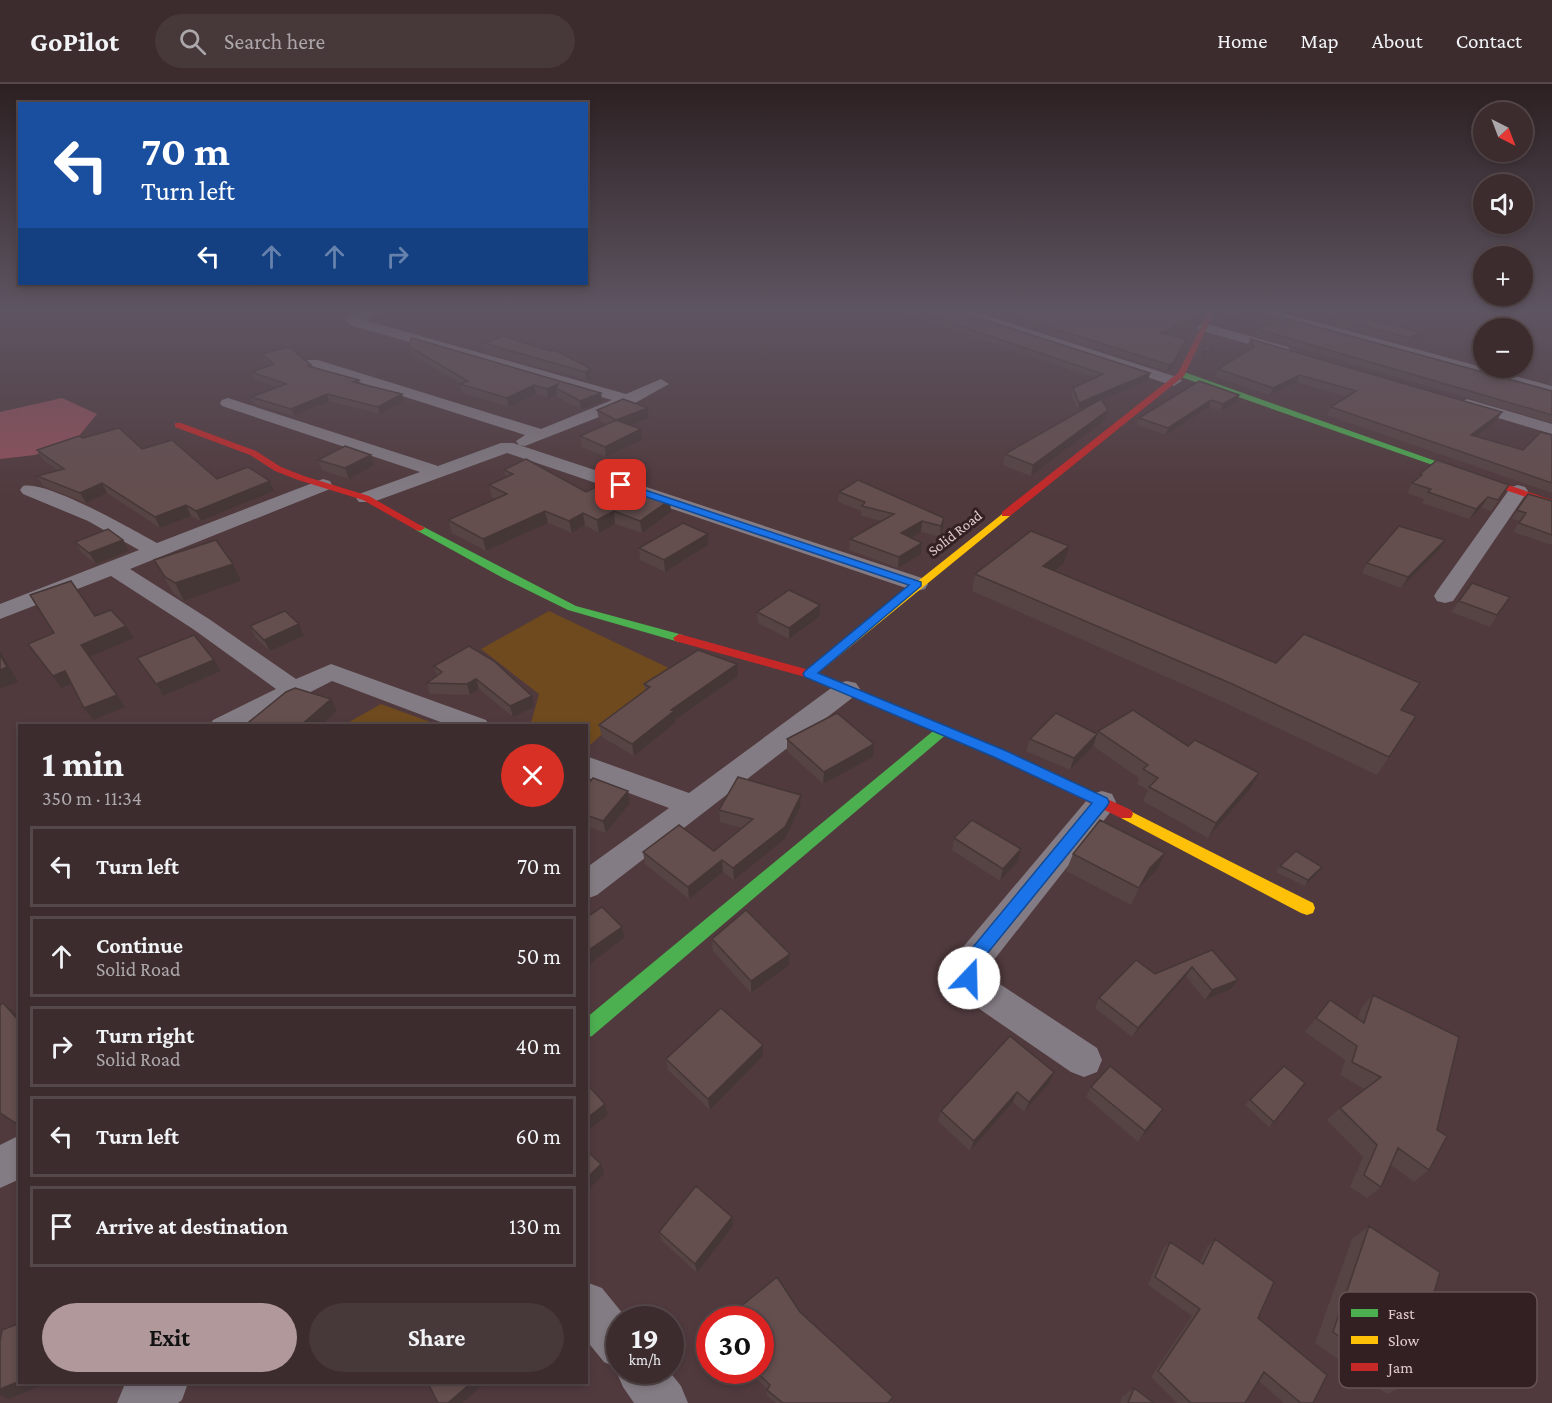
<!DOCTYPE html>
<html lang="en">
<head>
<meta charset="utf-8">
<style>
	:root { --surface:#3c2c2e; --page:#47383a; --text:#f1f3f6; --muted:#aca7aa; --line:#55484a; --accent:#b0989b }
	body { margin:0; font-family:"Crimson Pro",serif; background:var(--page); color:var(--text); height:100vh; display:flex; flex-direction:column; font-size:22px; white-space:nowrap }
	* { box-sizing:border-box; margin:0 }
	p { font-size:20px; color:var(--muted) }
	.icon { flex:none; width:33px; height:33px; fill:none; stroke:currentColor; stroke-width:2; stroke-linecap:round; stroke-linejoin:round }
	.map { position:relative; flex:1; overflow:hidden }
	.side { position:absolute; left:18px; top:640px; width:570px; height:660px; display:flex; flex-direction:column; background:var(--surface); border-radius:0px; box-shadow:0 3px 9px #0003,0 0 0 2px var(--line) }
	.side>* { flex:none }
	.banner { position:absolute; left:18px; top:18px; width:570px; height:183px; border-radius:0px; box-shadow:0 3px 9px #0003,0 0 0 2px var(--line); background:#1a4fa0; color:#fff; overflow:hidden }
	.needle { width:39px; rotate:138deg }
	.tools { position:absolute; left:1473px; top:18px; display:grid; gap:12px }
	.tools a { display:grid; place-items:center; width:60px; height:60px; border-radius:50%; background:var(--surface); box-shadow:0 3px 9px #0003,0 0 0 2px var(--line); font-size:30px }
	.speed { position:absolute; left:606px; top:1222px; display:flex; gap:12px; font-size:30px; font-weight:700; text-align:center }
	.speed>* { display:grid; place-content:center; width:78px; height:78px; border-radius:50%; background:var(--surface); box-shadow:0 3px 9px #0003,0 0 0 2px var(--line); line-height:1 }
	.speed small { font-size:15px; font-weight:400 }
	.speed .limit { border:9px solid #d22; background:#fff; color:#111 }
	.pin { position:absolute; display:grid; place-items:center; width:51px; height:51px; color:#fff; margin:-26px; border-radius:12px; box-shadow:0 3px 9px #0006 }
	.me { position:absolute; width:66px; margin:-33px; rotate:21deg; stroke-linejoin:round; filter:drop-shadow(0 0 4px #0008) }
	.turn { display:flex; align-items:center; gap:21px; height:126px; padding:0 24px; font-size:27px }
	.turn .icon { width:78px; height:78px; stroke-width:2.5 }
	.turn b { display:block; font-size:42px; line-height:51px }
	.lanes { display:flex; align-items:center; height:57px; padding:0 24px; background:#0003; justify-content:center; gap:30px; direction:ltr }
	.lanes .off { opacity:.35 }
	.round { display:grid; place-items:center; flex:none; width:63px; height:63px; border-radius:32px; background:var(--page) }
	.overview { display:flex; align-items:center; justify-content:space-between; height:102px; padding:0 24px }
	h1 { font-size:36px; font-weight:700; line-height:45px }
	.button { display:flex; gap:12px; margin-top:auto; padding:12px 24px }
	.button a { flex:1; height:69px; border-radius:36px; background:var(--accent); color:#111; font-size:24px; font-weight:700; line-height:69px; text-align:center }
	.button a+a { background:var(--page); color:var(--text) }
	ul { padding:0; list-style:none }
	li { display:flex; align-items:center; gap:18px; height:81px; margin:0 12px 9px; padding:0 12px; border:3px solid var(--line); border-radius:0px }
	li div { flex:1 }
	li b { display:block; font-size:22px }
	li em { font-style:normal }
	header { display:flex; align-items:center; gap:36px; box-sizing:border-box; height:84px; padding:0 30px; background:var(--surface); border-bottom:2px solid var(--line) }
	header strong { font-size:28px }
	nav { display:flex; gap:33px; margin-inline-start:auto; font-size:21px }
	.search { width:420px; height:54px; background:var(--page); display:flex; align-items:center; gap:15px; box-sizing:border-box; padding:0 21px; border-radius:33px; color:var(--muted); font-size:22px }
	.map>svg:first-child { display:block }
	.green { fill:#6e4a1e }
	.water { fill:#90505a }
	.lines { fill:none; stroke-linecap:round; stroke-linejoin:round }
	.street { fill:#847c84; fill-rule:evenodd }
	.fast { fill:#4caf50; fill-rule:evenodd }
	.slow { fill:#ffc107; fill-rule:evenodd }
	.jam { fill:#c62828; fill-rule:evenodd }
	.wall { fill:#564343 }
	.shaded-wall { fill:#463737 }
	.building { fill:#644e4e; stroke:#463737; stroke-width:1.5 }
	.route { fill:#1a73e8; stroke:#114b97; stroke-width:1.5 }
	.labels { text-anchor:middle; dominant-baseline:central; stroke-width:6; stroke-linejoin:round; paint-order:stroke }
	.far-street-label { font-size:15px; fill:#e4cbcd; stroke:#322022 }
	.key { fill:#322022; stroke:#675355; stroke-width:1.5 }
	.key-label { font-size:16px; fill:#e4cbcd }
</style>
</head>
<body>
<header>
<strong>GoPilot</strong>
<div class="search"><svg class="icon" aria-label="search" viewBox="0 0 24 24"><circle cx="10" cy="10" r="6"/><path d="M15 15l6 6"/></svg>Search here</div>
<nav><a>Home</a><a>Map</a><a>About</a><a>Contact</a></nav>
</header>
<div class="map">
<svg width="1552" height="1319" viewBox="0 0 1552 1319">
	<rect width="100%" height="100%" fill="#503a3d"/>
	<path class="green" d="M549,527L673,586L589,662L587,661L586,642H538L531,639L539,610L481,565Z
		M381,620L441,642H342Z"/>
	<path class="water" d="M62,314L97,330L79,352L35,371L0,375V328Z"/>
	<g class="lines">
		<path class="street" d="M364,227H384L364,236L626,310L661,295L669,300L635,319L525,362L519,361L516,357L525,351L308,282L305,279L308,276H318L541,345L612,316L353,242L344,236L346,233Z
			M953,227H973L1180,294L1182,297L1174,302L1168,300L955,230Z
			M1254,227H1276L1552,302V312L1256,230Z
			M1204,239L1288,263L1290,266L1283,270L1199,246L1197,243Z
			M228,314L438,382L501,359H513L925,495L928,500L925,505L917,507L909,505L507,369L373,418H359L356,414L359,410L420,388L222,322L220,319L222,316Z
			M1467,315L1552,340V350L1461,323L1459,320Z
			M323,395L330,397L332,401L330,405L130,485L209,535L296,595L331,580L486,636L490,642H451L332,597L244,642H209L213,636L276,605L193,545L111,492L0,535V520L139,466L88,437L23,410L20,406L23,402C47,396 133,446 157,459Z
			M1518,401L1525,403L1528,407L1453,517L1445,519L1437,517L1434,512L1437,507L1511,403Z
			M847,597L856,599L860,605L856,611L597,811L586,815V784L669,724L586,693V672L689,709L838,599Z
			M1102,707L1112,710L1116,718L1112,726L986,886V891L1097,964L1102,976L1097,988L1084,993L1071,988L962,913L951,889L958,869L1092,710Z
			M20,1051V1095L0,1104V1061Z
			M586,1198L602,1204L628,1236H620V1287H669L681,1302L688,1319H634L623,1303L616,1287L617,1284L604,1278L586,1256Z
			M128,1299H188L182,1316L178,1319H117L124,1302Z"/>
		<path class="fast" d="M1178,288H1184L1478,392L1470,394L1178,292Z
			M420,441L576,522L683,551L685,554L679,558L568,526L503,494L416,446L415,444Z
			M943,641L950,646L948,649L592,952L586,954V934L938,643Z"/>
		<path class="slow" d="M1006,427L1011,430L1010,432L818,589L861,607L862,610L861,613H851L805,593L803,590L805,587Z
			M1126,725L1313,819L1315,824L1313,829L1307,831L1301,829L1121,734L1119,730L1121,726Z"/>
		<path class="jam" d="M1209,227H1215L1184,292L1010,432H1002V428L1178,289Z
			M175,339H181L256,367L281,383L304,392L369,412L425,444L420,447L416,446L363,416L298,396L275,387L250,371L175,343Z
			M1470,390H1476L1552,416V422L1470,394Z
			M679,550L813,587L815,590L809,594L675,557L673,554Z
			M856,606L1004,667L1131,726L1133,730L1131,734H1121L994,673L851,613L850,610Z"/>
	</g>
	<path class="wall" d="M898,227H957L1150,289L1148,296L1101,316L1108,326L1105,336L1031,392L1003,381L1005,370L1093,319L1078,326L1071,311L1073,304L1095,294Z
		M980,227H1203L1196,238L1168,251L1184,261L1171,286L1167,287Z
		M1222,227H1259L1552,307V339L1255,251L1257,245L1270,239L1220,232Z
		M1284,227H1332L1420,248L1417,254L1407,260Z
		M1250,255L1497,336L1476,352L1523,366L1552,351V409L1327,331L1331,323L1347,313L1297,298L1270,311L1215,293L1218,285L1249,266L1247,263Z
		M484,259L591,285L592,294L586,296L485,268Z
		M408,262L601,309L602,318L581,326L557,313V310L548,314L536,309L509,323L462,309L460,300H461L411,271Z
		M262,270L359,296L361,300L402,310L404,317L380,330L329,317L294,332L254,320L251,313L277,303L254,295L252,288L270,281L264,277Z
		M1552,293V301L1548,299Z
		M1199,297L1239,311L1237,318L1220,327L1209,323L1166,351L1137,341L1139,334Z
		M648,324L649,334L630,341L641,345L642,356L606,373L582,363L580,352L606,340L599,336L597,326Z
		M83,354L142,365L217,395L274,407L201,437L191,432L160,444L107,409L86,419L43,402L37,392L58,386L43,376L37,366Z
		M371,371L375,381L349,395L322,386L318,376Z
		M504,386L586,408L671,428L642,449L615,440L599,449L585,441L572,449L548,439L486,467L452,449L448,436L496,415L492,414L489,401L506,394Z
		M1420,390L1509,401L1491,427L1481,424L1469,435L1422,419L1424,415L1407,409L1412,399L1417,395Z
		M839,408L944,434L943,444L940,453L921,448L910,454L922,459L921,470L898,484L849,466L850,455L882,437L861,432V427L838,418Z
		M1528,410L1552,417V461L1513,448L1520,437L1512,435Z
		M1445,456L1439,466L1401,504L1362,489L1367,479Z
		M75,458L129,467L96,480L82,469Z
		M708,461L665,488L640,476L639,464Z
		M154,476L233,480L241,497L184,517L174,510Z
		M1064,479L1054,487L1276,579L1402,626L1416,632L1377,691L1221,617L972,507L975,490Z
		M1510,513L1490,543L1451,528L1459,517Z
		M757,528L819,533L789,555L758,539Z
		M250,542L304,552L270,567L255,553Z
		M469,562L534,623L513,633L479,605L470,611L430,610L427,599L437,592L434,582Z
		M137,574L214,576L221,587L163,612Z
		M738,592L675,636V639L634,672L602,653L599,641L645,607L644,600Z
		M1098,647L1251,704L1208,754L1143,717L1148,706L1137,700L1139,694L1093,662L1070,686L1026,667L1030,655L1097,650Z
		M787,655L874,660L873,673L823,700L787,667Z
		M586,702L628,707L630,719L606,749L586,742Z
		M800,723L785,755L734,796L723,788L689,815L645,780L643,768L714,767L742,744L720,738L719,726Z
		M954,754L1018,777L1000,797L952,766Z
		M1165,769L1157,786L1141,802L1131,821L1066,787L1073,770Z
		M1280,782L1318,789L1305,802L1276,788Z
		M712,855L790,870L789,881L751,909L713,867Z
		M1212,866L1238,896L1231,905L1205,916L1186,892L1132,953L1095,924L1099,914Z
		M1373,911L1437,1046L1429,1086L1414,1098L1391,1081L1381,1103L1367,1114L1350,1103L1363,1073L1327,1036L1340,1024L1365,1005L1340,991L1345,976L1305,948L1330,916L1358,935L1361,924Z
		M763,972L710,1026L668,986L666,975Z
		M1049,999L1024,1028L1013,1018L970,1067L938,1037L941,1027Z
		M1305,999L1269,1043L1245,1021L1250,1016Z
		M1091,1003L1156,1036L1138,1058L1086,1013Z
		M733,1142L697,1189L662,1157L659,1148Z
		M1369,1142L1408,1300L1387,1310L1315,1259L1352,1155Z
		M1215,1155L1258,1234L1313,1319H1284L1259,1297L1245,1319H1177L1151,1293L1192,1232L1148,1201L1163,1165L1170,1158L1200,1178L1207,1163Z
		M800,1228L893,1313L890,1319H776L767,1312V1305L749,1287H760Z
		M1134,1304L1154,1319H1120L1122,1313Z"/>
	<path class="shaded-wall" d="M1201,227H1203L1196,238L1159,255L1161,249Z
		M1420,248L1417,254L1407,260L1410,254Z
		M1186,255L1184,261L1171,286L1167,287L1169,281Z
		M1213,264L1212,268L1201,273L1203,268Z
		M591,285L592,294L586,296L585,288Z
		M1150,289L1148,296L1078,326L1079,319Z
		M1300,291L1297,298L1270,311L1273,304Z
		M558,300L556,304L557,310L548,314L547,305Z
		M534,301L536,309L509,323L507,314Z
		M601,309L602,318L581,326L580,317Z
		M327,310L329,317L294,332L291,325Z
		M402,310L404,317L380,330L378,323Z
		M1239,311L1237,318L1220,327L1223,320Z
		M1211,316L1209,323L1166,351L1168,344Z
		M648,324L649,334L617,346L616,336Z
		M1108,326L1105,336L1031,392L1033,381Z
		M1502,328L1497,336L1467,359L1471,351Z
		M641,345L642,356L606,373L605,363Z
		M371,371L375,381L349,395L345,384Z
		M270,397L274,407L201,437L196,427Z
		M102,399L107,409L86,419L80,409Z
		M1488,413L1481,424L1469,435L1476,425Z
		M670,416L671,428L642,449L640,437Z
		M186,421L191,432L160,444L155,433Z
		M545,427L548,439L486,467L483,455Z
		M614,427L615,440L599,449L597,436Z
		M583,429L585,441L572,449L569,437Z
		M944,434L943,444L940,453L941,442Z
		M922,437L921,448L900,460L901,449Z
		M708,450V461L665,488L664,476Z
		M123,456L129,467L96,480L89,469Z
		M1445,456L1439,466L1401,504L1408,493Z
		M922,459L921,470L898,484L899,473Z
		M1069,462L1064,479L1039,500L1043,482Z
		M233,480L241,497L184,517L175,499Z
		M820,521L819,533L789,555V544Z
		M299,540L304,552L270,567L264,556Z
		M126,542L134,554L89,573L81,561Z
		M0,567L18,598L0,605Z
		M214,576L221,587L163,612L156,600Z
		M737,580L738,592L675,636V639L634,672L632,660L671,626Z
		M65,587L73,599L61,604L53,592Z
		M476,595L479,605L470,611L467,600Z
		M117,611L125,623L93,636L84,624Z
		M532,612L534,623L513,633L510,622Z
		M331,615L337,627L320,642H300Z
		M1097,650L1093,662L1070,686L1074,674Z
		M874,660L873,673L823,700L824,688Z
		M1259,689L1251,704L1208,754L1216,739Z
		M628,707L630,719L606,749L603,737Z
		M801,711L800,723L785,755L734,796L733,784Z
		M1021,765L1018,777L1000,797L1003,785Z
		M1165,769L1157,786L1141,802L1131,821L1150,784Z
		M722,776L723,788L689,815L688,803Z
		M1322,783L1318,789L1305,802L1308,796Z
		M622,843L624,854L587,882L586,868Z
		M790,870L789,881L751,909V897Z
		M1192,883L1186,892L1132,953L1138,944Z
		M1238,896L1231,905L1205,916L1212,906Z
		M3,919L20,933V938Z
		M763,961V972L710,1026L708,1015Z
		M1054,988L1049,999L1024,1028L1029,1018Z
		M1017,1008L1013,1018L970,1067L974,1057Z
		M605,1020L608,1031L586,1048V1035Z
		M1163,1025L1156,1036L1138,1058L1145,1047Z
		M601,1080L604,1090L586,1108V1095Z
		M732,1133L733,1142L697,1189L695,1180Z
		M20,1297V1299H47L9,1315L0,1311V1305Z
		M471,1299H485L462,1319H448Z"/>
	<path class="building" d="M915,227H957L1150,289L1079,319L1073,304L1103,290Z
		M999,227H1201L1197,232L1161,249L1186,255L1173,279L1169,281Z
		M1225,227H1259L1552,307V331L1257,245L1280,234Z
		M1308,227H1332L1420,248L1410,254Z
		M503,252L550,267L555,266L591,285L585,288L484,259Z
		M412,254L601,309L580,317L556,304L558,300L547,305L534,301L507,314L460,300L468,297L408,262Z
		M1250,255L1502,328L1471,351L1523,366L1541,348L1552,351V399L1331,323L1356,307L1300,291L1273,304L1218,285L1254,263Z
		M1206,262L1213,264L1203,268Z
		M289,263L311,281L308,282L359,296L353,298L402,310L378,323L327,310L291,325L251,313L286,300L252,288L274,280L262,270Z
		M1199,297L1239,311L1223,320L1211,316L1168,344L1139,334Z
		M623,315L648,324L616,336L597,326Z
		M1101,315L1108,326L1033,381L1005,370Z
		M616,336L641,345L605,363L580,352Z
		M119,344L142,365L172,356L217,395L248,383L270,397L196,427L186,421L155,433L102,399L80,409L37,392L64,385L37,366L79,352L83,354Z
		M345,362L371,371L345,384L318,376Z
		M526,375L586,408L612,395L670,416L640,437L614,427L597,436L583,429L569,437L545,427L483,455L448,436L507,410L489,401L513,390L504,386Z
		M1437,376L1509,401L1498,416L1488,413L1476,425L1428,408L1431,405L1412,399L1422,391L1420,390Z
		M858,396L944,434L941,442L922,437L901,449L922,459L899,473L850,455L894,430L862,422L865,418L839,408Z
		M1528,410L1552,417V451L1519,439L1526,429L1517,426Z
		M683,439L708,450L664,476L639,464Z
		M1399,442L1445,456L1408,493L1367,479Z
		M108,445L123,456L89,469L75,458Z
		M1031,447L1069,462L1043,482L1276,579L1304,550L1420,599L1401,626L1416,632L1389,673L1230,599L975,490Z
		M216,456L233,480L175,499L165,493L154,476Z
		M71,497L95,532L111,526L126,542L81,561L117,611L84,624L65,587L53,592L28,560L54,549L30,511Z
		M1472,499L1510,513L1497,531L1459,517Z
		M789,506L820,521L789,544L757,528Z
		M285,527L299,540L264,556L250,542Z
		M194,551L214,576L156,600L137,574Z
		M469,562L494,577L532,612L510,622L476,595L467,600L427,599L442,588L434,582Z
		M698,566L737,580L671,626L674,627L632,660L599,641L650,603L644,600Z
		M0,571L7,583L0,586Z
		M295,604L331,615L300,642H291L283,639L280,642H244L286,608Z
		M1133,626L1188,662L1195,656L1259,689L1216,739L1149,703L1158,694L1143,685L1148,681L1098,647Z
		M837,629L874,660L824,688L787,655Z
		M1056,629L1097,650L1074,674L1030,655Z
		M738,693L801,711L785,743L733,784L722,776L688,803L643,768L679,741L714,767L753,735L719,726Z
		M593,694L628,707L603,737L586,731V702Z
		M972,736L1021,765L1003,785L954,754Z
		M1100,736L1165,769L1150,784L1139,804L1073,770Z
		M1296,767L1322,783L1308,796L1280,782Z
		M602,823L622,843L586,868V834Z
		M746,826L790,870L751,897L712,855Z
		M1212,866L1238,896L1212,906L1192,883L1138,944L1099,914L1136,876L1155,890Z
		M1373,911L1459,953L1437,1046L1447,1052L1429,1086L1398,1064L1381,1103L1364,1091L1377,1061L1340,1024L1381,993L1352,978L1357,962L1316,934L1330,916L1364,939Z
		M3,919L20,938V1042L0,1029V921Z
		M721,924L763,961L708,1015L666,975Z
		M1010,952L1054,988L1029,1018L1017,1008L974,1057L941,1027Z
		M1110,982L1163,1025L1145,1047L1091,1003Z
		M1284,982L1305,999L1274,1038L1250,1016Z
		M586,999L605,1020L586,1035Z
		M586,1066L601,1080L586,1095Z
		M696,1102L732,1133L695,1180L659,1148Z
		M1369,1142L1440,1188L1408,1300L1333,1248Z
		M1215,1155L1274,1198L1258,1234L1327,1291L1313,1319H1301L1264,1288L1245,1319H1191L1158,1287L1200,1225L1155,1193L1170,1158L1203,1180Z
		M777,1193L800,1228L893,1313L888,1319H783L767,1306L770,1301L756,1287H760V1236H724Z
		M20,1239V1297L0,1305V1257L2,1246Z
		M428,1299H471L448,1319H438Z
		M1134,1304L1154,1319H1128Z"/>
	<linearGradient id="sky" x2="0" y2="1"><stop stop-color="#2c2022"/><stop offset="0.55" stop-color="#5e5562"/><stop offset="1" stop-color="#5e5562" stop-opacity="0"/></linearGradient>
	<rect width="1552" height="412" fill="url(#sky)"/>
	<path class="route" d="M617,399H624L921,498V502L818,589L1004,666L1107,714L1109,718L1107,722L977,882L975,900L969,902L963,900C958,890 959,883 964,874L1092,719L994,673L805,593L803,590L805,587L909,501L617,403Z"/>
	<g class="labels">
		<g class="far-street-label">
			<text transform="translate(955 449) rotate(-38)">Solid Road</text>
		</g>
	</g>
	<rect x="1339" y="1208" width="198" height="96" rx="9" class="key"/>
	<rect x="1351" y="1225" width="27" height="8" fill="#4caf50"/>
	<rect x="1351" y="1252" width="27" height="8" fill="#ffc107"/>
	<rect x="1351" y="1279" width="27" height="8" fill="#c62828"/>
	<g class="key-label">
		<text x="1388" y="1235">Fast</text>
		<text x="1388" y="1262">Slow</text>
		<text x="1388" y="1289">Jam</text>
	</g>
</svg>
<div class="tools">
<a><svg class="needle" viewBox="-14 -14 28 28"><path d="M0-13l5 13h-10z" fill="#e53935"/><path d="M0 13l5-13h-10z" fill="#aca7aa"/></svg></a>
<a><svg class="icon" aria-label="sound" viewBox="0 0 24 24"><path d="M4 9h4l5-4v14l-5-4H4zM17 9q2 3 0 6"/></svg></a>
<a>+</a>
<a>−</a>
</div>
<div class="speed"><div>19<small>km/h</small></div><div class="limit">30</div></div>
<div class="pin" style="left:621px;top:401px;background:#d93025"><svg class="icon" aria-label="arrive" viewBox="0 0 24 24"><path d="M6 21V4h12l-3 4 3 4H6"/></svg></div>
<svg class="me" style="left:969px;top:894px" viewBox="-20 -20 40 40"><circle r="19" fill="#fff"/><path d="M0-13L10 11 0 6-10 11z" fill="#1a73e8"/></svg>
<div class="banner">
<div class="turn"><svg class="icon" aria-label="left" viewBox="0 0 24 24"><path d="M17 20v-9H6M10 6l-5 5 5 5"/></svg><div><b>70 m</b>Turn left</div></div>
<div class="lanes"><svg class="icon" aria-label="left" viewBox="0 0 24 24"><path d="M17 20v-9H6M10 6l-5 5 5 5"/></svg><svg class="icon off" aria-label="ahead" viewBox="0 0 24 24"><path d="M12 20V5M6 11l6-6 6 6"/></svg><svg class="icon off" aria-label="ahead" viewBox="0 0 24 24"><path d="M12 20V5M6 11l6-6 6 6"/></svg><svg class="icon off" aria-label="right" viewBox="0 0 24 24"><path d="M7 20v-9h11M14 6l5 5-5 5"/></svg></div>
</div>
<section class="side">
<div class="overview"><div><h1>1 min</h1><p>350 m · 11:34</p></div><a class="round" style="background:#d93025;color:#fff"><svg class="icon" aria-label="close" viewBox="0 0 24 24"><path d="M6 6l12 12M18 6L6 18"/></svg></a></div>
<ul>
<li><svg class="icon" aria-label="left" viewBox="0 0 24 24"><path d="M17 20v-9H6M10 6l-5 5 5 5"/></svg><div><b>Turn left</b></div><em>70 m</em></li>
<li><svg class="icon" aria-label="ahead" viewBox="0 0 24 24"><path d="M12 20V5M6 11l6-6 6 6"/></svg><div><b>Continue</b><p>Solid Road</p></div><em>50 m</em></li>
<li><svg class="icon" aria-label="right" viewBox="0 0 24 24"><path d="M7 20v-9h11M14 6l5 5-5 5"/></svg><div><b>Turn right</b><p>Solid Road</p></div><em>40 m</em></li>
<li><svg class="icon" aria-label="left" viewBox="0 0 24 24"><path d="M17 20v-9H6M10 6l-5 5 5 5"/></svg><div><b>Turn left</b></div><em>60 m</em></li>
<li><svg class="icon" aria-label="arrive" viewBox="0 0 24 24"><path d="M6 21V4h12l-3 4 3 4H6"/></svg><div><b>Arrive at destination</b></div><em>130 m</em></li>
</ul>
<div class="button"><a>Exit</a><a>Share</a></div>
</section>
</div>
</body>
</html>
